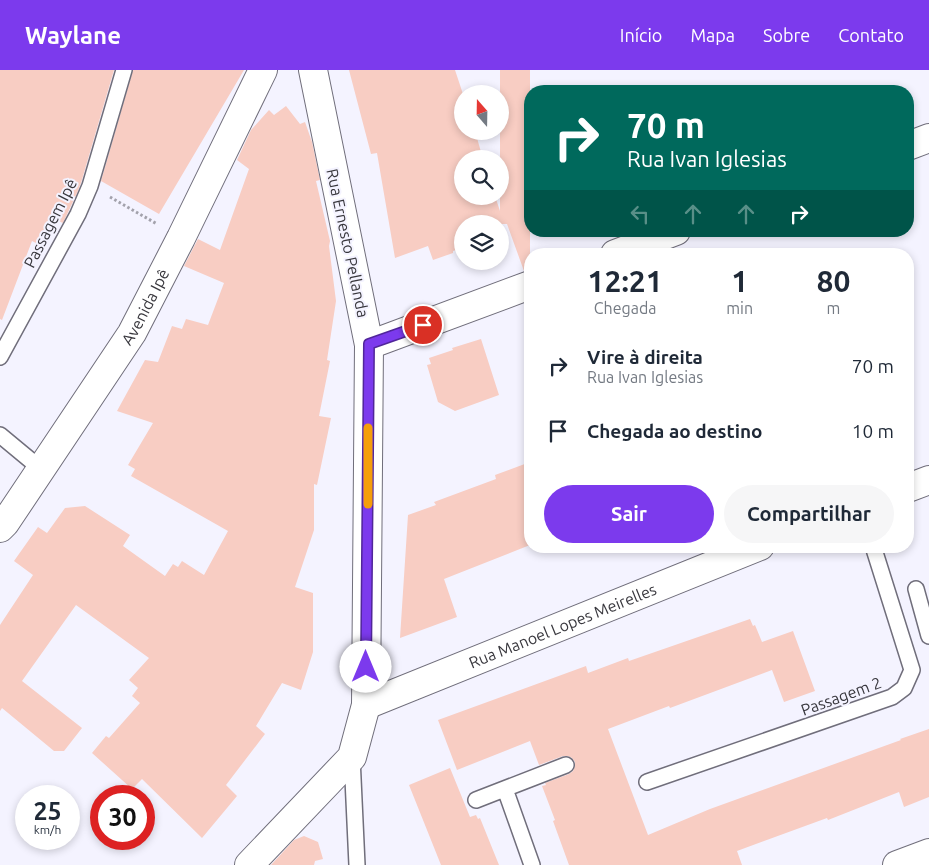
<!DOCTYPE html>
<html lang="pt">
<head>
<meta charset="utf-8">
<style>
	:root { --surface:#fff; --page:#f6f6f7; --text:#1f2937; --muted:#747a83; --accent:#7c3aed }
	body { margin:0; font-family:Ubuntu,sans-serif; background:var(--page); color:var(--text); height:100vh; display:flex; flex-direction:column; font-size:19px; white-space:nowrap }
	* { box-sizing:border-box; margin:0 }
	p { font-size:16px; color:var(--muted) }
	.icon { flex:none; width:28px; height:28px; fill:none; stroke:currentColor; stroke-width:2; stroke-linecap:round; stroke-linejoin:round }
	.map { position:relative; flex:1; overflow:hidden }
	.details { position:absolute; left:524px; top:178px; width:390px; height:305px; display:flex; flex-direction:column; background:var(--surface); border-radius:20px; box-shadow:0 2px 8px #0003 }
	.details>* { flex:none }
	.banner { position:absolute; left:524px; top:15px; width:390px; height:152px; border-radius:20px; box-shadow:0 2px 8px #0003; background:#00695c; color:#fff; overflow:hidden }
	.needle { width:32px; rotate:340deg }
	.buttons { position:absolute; left:454px; top:15px; display:grid; gap:10px }
	.buttons a { display:grid; place-items:center; width:55px; height:55px; border-radius:50%; background:var(--surface); box-shadow:0 2px 8px #0003; font-size:25px }
	.speed { position:absolute; left:15px; top:715px; display:flex; gap:10px; font-size:25px; font-weight:700; text-align:center }
	.speed>* { display:grid; place-content:center; width:65px; height:65px; border-radius:50%; background:var(--surface); box-shadow:0 2px 8px #0003; line-height:1 }
	.speed small { font-size:12px; font-weight:400 }
	.speed .limit { border:8px solid #d22; background:#fff; color:#111 }
	.pin { position:absolute; display:grid; place-items:center; width:42px; height:42px; color:#fff; margin:-21px; border:2px solid #fff; border-radius:50%; box-shadow:0 1px 5px #0007 }
	.me { position:absolute; width:55px; margin:-28px; rotate:0deg; stroke-linejoin:round; filter:drop-shadow(0 0 4px #0008) }
	.turn { display:flex; align-items:center; gap:18px; height:105px; padding:0 20px; font-size:22px }
	.turn .icon { width:65px; height:65px; stroke-width:2.5 }
	.turn b { display:block; font-size:35px; line-height:42px }
	.lanes { display:flex; align-items:center; height:48px; padding:0 20px; background:#0003; justify-content:center; gap:25px; direction:ltr }
	.lanes .off { opacity:.35 }
	.eta { display:flex; justify-content:space-evenly; align-items:center; height:85px; text-align:center }
	.eta b { font-size:30px; font-weight:700; line-height:35px }
	.action { display:flex; gap:10px; margin-top:auto; padding:10px 20px }
	.action a { flex:1; height:58px; border-radius:30px; background:var(--accent); color:#fff; font-size:20px; font-weight:700; line-height:58px; text-align:center }
	.action a+a { background:var(--page); color:var(--text) }
	ul { padding:0; list-style:none }
	li { display:flex; align-items:center; gap:15px; height:65px; padding:0 20px }
	li div { flex:1 }
	li b { display:block; font-size:19px }
	li em { font-style:normal }
	header { display:flex; align-items:center; gap:30px; box-sizing:border-box; height:70px; padding:0 25px; background:var(--accent); color:#fff }
	header strong { font-size:24px }
	nav { display:flex; gap:28px; margin-inline-start:auto; font-size:18px }
	.map>svg:first-child { display:block }
	.building { fill:#f8cdc3 }
	.lines { fill:none; stroke-linecap:round; stroke-linejoin:round }
	.service-casing { stroke:#706e7b; stroke-width:18 }
	.minor-casing { stroke:#706e7b; stroke-width:30 }
	.secondary-casing { stroke:#706e7b; stroke-width:30 }
	.path { stroke:#a3a2ac; stroke-width:3; stroke-dasharray:2.5 2.5; stroke-linecap:butt }
	.service { stroke:#fff; stroke-width:15 }
	.minor { stroke:#fff; stroke-width:28 }
	.secondary { stroke:#fff; stroke-width:28 }
	.route-casing { stroke:#51269a; stroke-width:12 }
	.route { stroke:#7c3aed; stroke-width:9 }
	.slow { stroke:#f59e0b; stroke-width:9 }
	.labels { text-anchor:middle; dominant-baseline:central; stroke-width:4; stroke-linejoin:round; paint-order:stroke }
	.street-label { font-size:16px; fill:#38373d; stroke:#f4f3ff }
</style>
</head>
<body>
<header>
<strong>Waylane</strong>
<nav><a>Início</a><a>Mapa</a><a>Sobre</a><a>Contato</a></nav>
</header>
<div class="map">
<svg width="929" height="795" viewBox="0 0 929 795">
	<rect width="100%" height="100%" fill="#f4f3ff"/>
	<path class="building" d="M0,0H114L81,113L77,123L63,153L52,148L40,175L32,171L2,250L0,249Z
		M133,0H244L159,144L101,111Z
		M349,0H455L463,24L462,61H475L483,89H462V126H495L500,141V0H530V200L524,201L507,154H462V178L453,181V183L433,190L428,176L395,188L377,83L371,84Z
		M286,36L300,54L305,52L312,72L320,110L316,111L330,171L329,176L336,231L327,290L330,291L319,346L331,348L317,415L314,414V460L295,517L313,523V582L301,620L282,613L256,656L265,664L226,715L237,726L202,768L142,709L132,719L92,683L106,666L109,668L140,633L132,626L138,618L129,610L149,588L76,535L22,611L82,658L64,681H54L2,638L0,641V555L33,505L14,491L38,457L47,463L65,438L85,436L130,465L123,476L165,506L173,494L178,497L182,491L204,505L228,461L131,406L135,399L128,395L153,353L117,341L145,290L158,292L172,256L182,259L186,249L208,255L224,213L184,196L198,169L220,180L249,99L237,90L251,60L269,40L274,45Z
		M481,269L499,325L455,341L438,332L427,295L431,294L429,288L453,280L452,278Z
		M530,392V475L444,509L457,547L400,568L408,445L436,435L434,432L496,409L495,405Z
		M750,549L753,556L755,555L762,572L793,561L815,621L784,632L772,600L670,638L669,636L608,659L648,765L710,739L901,670L900,669L929,659V727L904,737L899,722L828,750L827,748L737,781L742,795H569L553,751L555,750L542,716L546,715L545,713L569,704L573,701L575,696V692L572,688L568,686H563L539,695L530,671L457,700L438,650L586,596L588,603L628,588L629,591Z
		M450,698L470,747L476,745L478,749L480,748L499,795H441L409,715Z
		M304,766L318,772L323,789L315,791L314,795H271L294,770Z"/>
	<g class="lines">
		<defs>
			<path id="service" d="M0,287L78,144L90,116L124,0
				M0,365L41,399
				M916,519L929,566
				M352,687L357,795
				M647,712L892,627L904,618L912,600L873,476
				M505,719L532,795
				M476,730L566,695"/>
			<g id="minor">
				<path d="M908,76L929,68"/>
				<path d="M615,184L676,161"/>
				<path d="M369,275L530,215"/>
				<path d="M908,418L929,410"/>
				<path id="s1" d="M366,635L760,476"/>
				<path d="M249,795L352,687L366,635L369,275L313,0"/>
				<path d="M897,795L929,783"/>
			</g>
			<g id="secondary">
				<path id="s2" d="M0,458L5,453L132,263L181,168L263,0"/>
			</g>
		</defs>
		<use href="#service" class="service-casing"/>
		<use href="#minor" class="minor-casing"/>
		<use href="#secondary" class="secondary-casing"/>
		<path class="path" d="M110,127L157,154"/>
		<use href="#service" class="service"/>
		<use href="#minor" class="minor"/>
		<use href="#secondary" class="secondary"/>
	</g>
	<g class="lines">
		<defs>
			<path id="route" d="M366,597L369,274L423,255"/>
		</defs>
		<use href="#route" class="route-casing"/>
		<use href="#route" class="route"/>
		<path class="slow" d="M368,434V358"/>
	</g>
	<g class="labels">
		<g class="street-label">
			<text transform="translate(50 153) rotate(-63)">Passagem Ipê</text>
			<text transform="translate(348 173) rotate(78)">Rua Ernesto Pellanda</text>
			<text stroke="none"><textPath href="#s2" startOffset="265">Avenida Ipê</textPath></text>
			<text stroke="none"><textPath href="#s1" startOffset="212">Rua Manoel Lopes Meirelles</textPath></text>
			<text transform="translate(841 626) rotate(-20)">Passagem 2</text>
		</g>
	</g>
</svg>
<div class="buttons">
<a><svg class="needle" viewBox="-14 -14 28 28"><path d="M0-13l5 13h-10z" fill="#e53935"/><path d="M0 13l5-13h-10z" fill="#747a83"/></svg></a>
<a><svg class="icon" aria-label="search" viewBox="0 0 24 24"><circle cx="10" cy="10" r="6"/><path d="M15 15l6 6"/></svg></a>
<a><svg class="icon" aria-label="layers" viewBox="0 0 24 24"><path d="M12 4l9 5-9 5-9-5zM3 14l9 5 9-5"/></svg></a>
</div>
<div class="speed"><div>25<small>km/h</small></div><div class="limit">30</div></div>
<div class="pin" style="left:423px;top:255px;background:#d93025"><svg class="icon" aria-label="arrive" viewBox="0 0 24 24"><path d="M6 21V4h12l-3 4 3 4H6"/></svg></div>
<svg class="me" style="left:366px;top:597px" viewBox="-20 -20 40 40"><circle r="19" fill="#fff"/><path d="M0-13L10 11 0 6-10 11z" fill="#7c3aed"/></svg>
<div class="banner">
<div class="turn"><svg class="icon" aria-label="right" viewBox="0 0 24 24"><path d="M7 20v-9h11M14 6l5 5-5 5"/></svg><div><b>70 m</b>Rua Ivan Iglesias</div></div>
<div class="lanes"><svg class="icon off" aria-label="left" viewBox="0 0 24 24"><path d="M17 20v-9H6M10 6l-5 5 5 5"/></svg><svg class="icon off" aria-label="ahead" viewBox="0 0 24 24"><path d="M12 20V5M6 11l6-6 6 6"/></svg><svg class="icon off" aria-label="ahead" viewBox="0 0 24 24"><path d="M12 20V5M6 11l6-6 6 6"/></svg><svg class="icon" aria-label="right" viewBox="0 0 24 24"><path d="M7 20v-9h11M14 6l5 5-5 5"/></svg></div>
</div>
<section class="details">
<div class="eta">
<div><b>12:21</b><p>Chegada</p></div>
<div><b>1</b><p>min</p></div>
<div><b>80</b><p>m</p></div>
</div>
<ul>
<li><svg class="icon" aria-label="right" viewBox="0 0 24 24"><path d="M7 20v-9h11M14 6l5 5-5 5"/></svg><div><b>Vire à direita</b><p>Rua Ivan Iglesias</p></div><em>70 m</em></li>
<li><svg class="icon" aria-label="arrive" viewBox="0 0 24 24"><path d="M6 21V4h12l-3 4 3 4H6"/></svg><div><b>Chegada ao destino</b></div><em>10 m</em></li>
</ul>
<div class="action"><a>Sair</a><a>Compartilhar</a></div>
</section>
</div>
</body>
</html>
